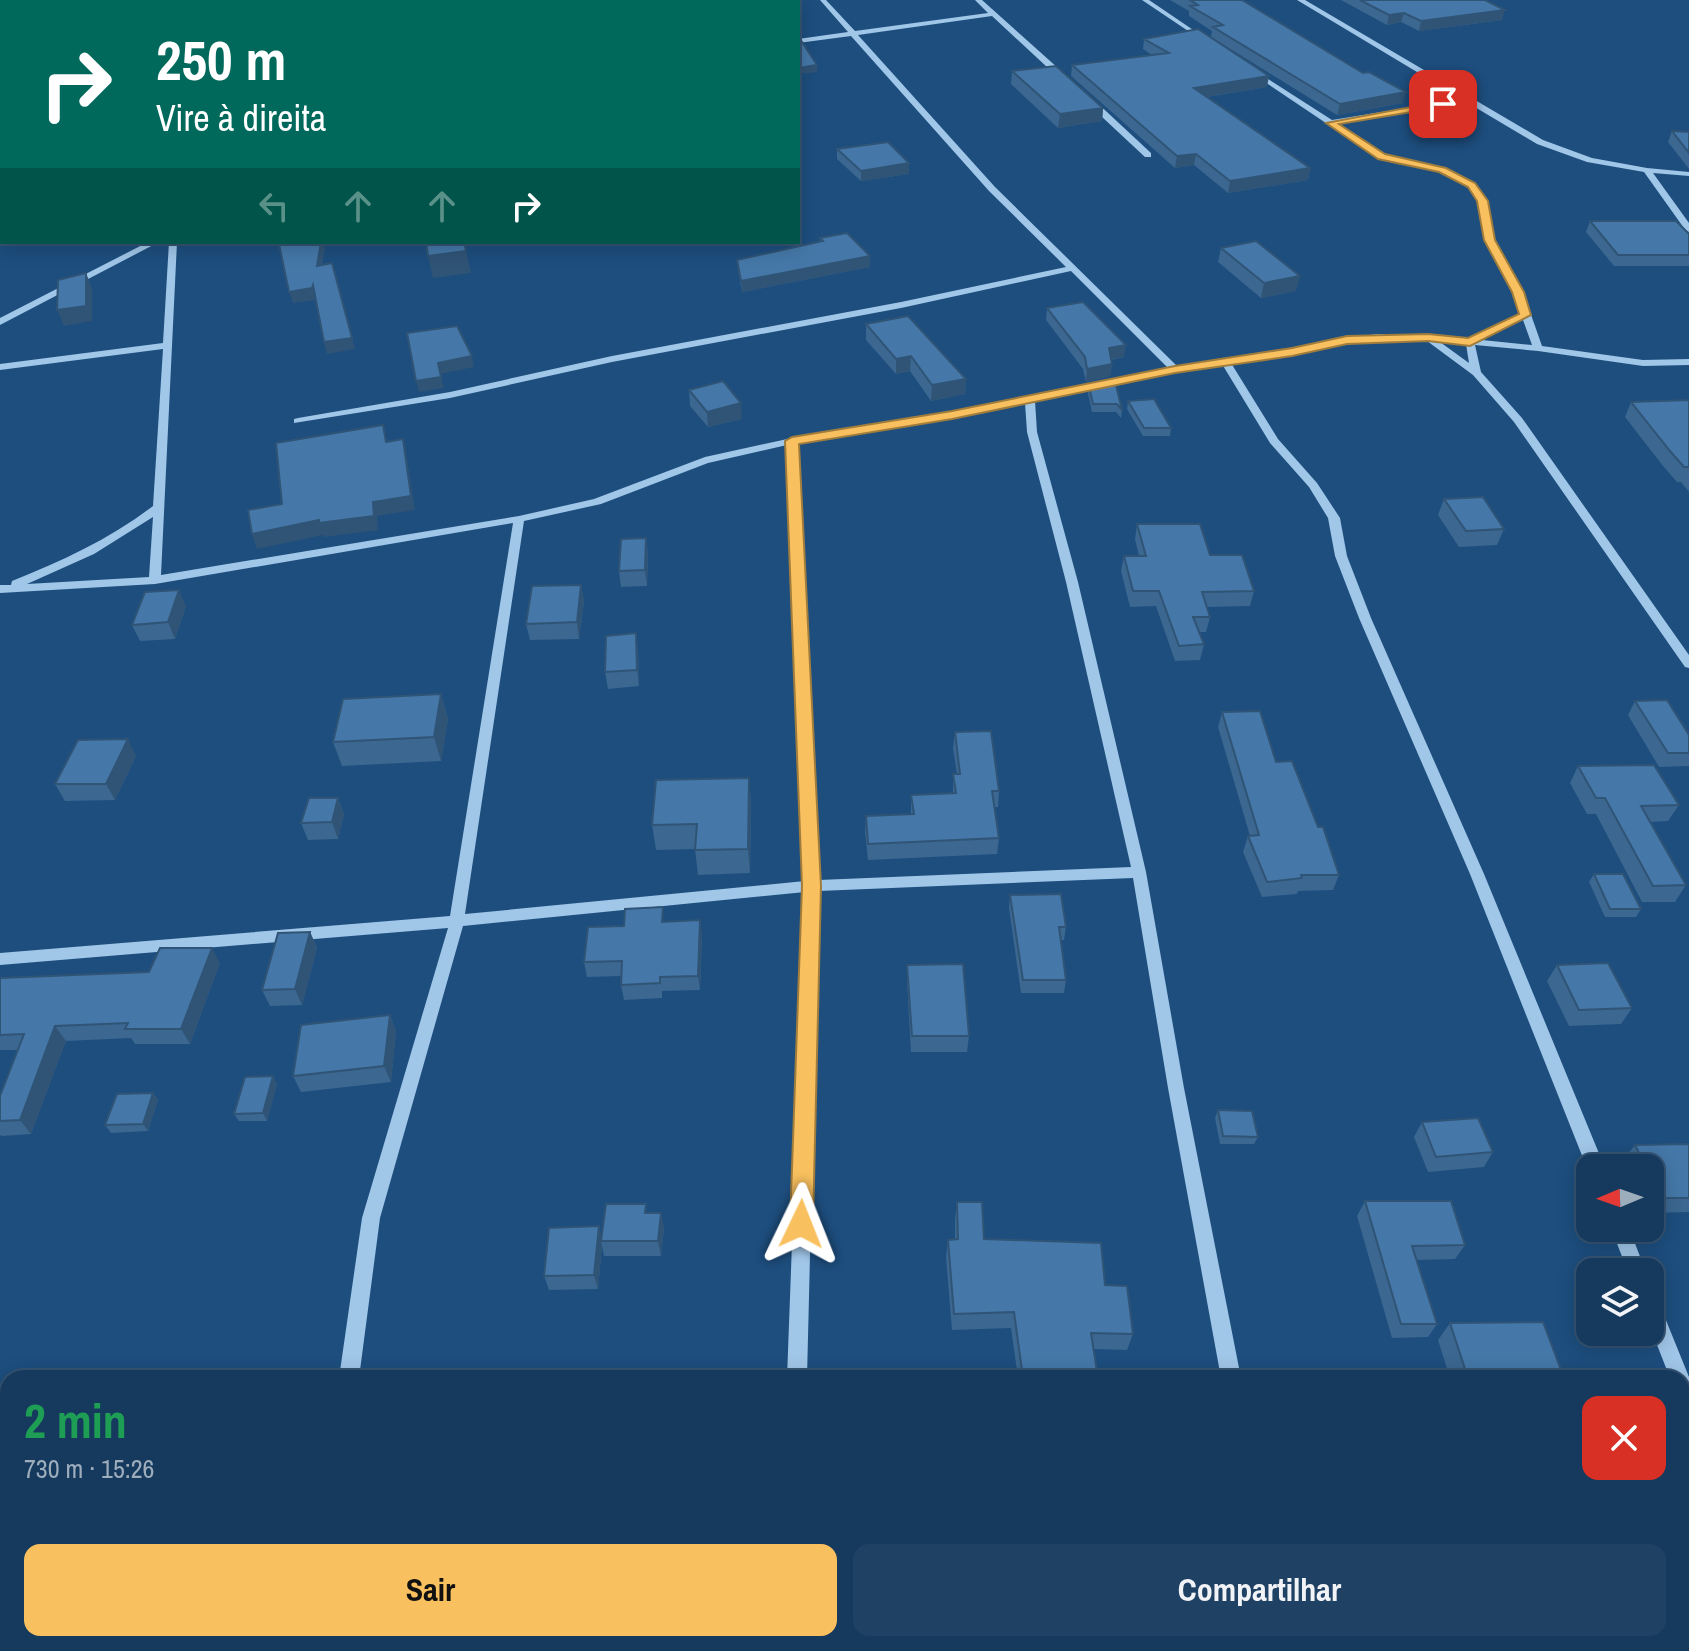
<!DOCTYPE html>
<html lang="pt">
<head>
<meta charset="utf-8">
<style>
	:root { --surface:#163a5e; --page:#1f4164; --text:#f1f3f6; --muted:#9eadbc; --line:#355473; --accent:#f8c05e }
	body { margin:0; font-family:"Archivo Narrow",sans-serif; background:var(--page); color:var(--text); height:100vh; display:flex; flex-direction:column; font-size:30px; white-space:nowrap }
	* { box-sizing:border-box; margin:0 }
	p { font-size:26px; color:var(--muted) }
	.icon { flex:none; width:44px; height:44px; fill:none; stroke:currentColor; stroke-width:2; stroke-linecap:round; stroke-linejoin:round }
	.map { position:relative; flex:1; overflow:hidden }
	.sheet { position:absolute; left:0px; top:1370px; width:1690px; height:282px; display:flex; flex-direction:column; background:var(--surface); border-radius:24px 24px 0 0; box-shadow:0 4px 20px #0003,0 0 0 2px var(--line) }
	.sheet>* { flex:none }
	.top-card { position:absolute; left:0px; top:0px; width:800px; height:244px; box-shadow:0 4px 20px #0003,0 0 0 2px var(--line); background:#00695c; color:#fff; overflow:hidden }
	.needle { width:52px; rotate:268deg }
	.tools { position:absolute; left:1576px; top:1154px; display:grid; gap:16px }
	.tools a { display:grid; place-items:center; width:88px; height:88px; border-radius:16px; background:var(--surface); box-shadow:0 4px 20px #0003,0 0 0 2px var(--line); font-size:40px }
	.pin { position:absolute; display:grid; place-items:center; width:68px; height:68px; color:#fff; margin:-34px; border-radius:16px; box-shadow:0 4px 12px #0006 }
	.me { position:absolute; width:88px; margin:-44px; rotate:2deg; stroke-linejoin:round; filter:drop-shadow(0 0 6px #0008) }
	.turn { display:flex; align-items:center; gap:28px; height:168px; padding:0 24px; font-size:36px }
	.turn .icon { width:104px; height:104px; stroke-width:2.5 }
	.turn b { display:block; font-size:56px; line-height:68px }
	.lanes { display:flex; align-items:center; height:76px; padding:0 24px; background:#0003; justify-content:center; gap:40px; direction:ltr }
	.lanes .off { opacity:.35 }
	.round { display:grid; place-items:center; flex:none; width:84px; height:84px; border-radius:16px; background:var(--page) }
	.head { display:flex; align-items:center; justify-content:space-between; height:136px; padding:0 24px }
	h1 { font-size:48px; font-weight:800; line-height:60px; color:#1e9e55 }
	.cta { display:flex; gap:16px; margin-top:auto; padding:16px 24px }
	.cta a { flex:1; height:92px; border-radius:16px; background:var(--accent); color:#111; font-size:32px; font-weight:800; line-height:92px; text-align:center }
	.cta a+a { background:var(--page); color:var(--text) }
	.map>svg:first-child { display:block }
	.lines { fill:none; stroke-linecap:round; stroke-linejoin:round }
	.minor { fill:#a0c6e8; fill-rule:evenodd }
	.wall { fill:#3b6790 }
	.shaded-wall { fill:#305476 }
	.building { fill:#4578a8; stroke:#305476; stroke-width:2 }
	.route { fill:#f8c05e; stroke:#a17d3d; stroke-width:2 }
</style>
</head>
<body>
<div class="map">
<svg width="1689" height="1651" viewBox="0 0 1689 1651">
	<rect width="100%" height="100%" fill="#1d4e7e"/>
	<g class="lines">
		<path class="minor" d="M513,0H519L520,2H514Z
			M820,0H826L855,31L988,13L975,0H982L1068,77V81H1062L992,16L858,35L995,187L1177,366L1377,334L1469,339L1521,313L1513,292L1485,240L1478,201L1468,187L1440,172L1378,158L1250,72V70H1254L1332,120L1462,99L1297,0H1305L1543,140L1592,158L1647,168L1689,172V176L1653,173L1689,223V232L1686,231L1644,172L1587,162L1537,144L1468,103L1338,124L1384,154L1446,168L1474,183L1486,201L1493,240L1523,292L1542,346L1643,360L1689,359V365L1643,366L1538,351L1475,345L1481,372L1522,418L1689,655V668L1685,667L1514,422L1473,375L1427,341L1377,340L1231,363L1278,439L1317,483L1340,518L1347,556L1371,618L1484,874L1605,1168H1590V1173L1587,1168L1470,874L1359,618L1335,556L1328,518L1309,487L1270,443L1222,364L1035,401L1037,432L1078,582L1146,872L1184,1088L1241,1378H1221L1168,1088L1133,878L819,891L807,1378H787L805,892L463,926L380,1218L359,1378H339L362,1218L448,928L0,965V953L450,916L513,523L155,584L0,593V585H11L12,581C62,561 110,539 153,506L163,349L0,370V364L163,343L169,242H177L161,575L519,516L594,499L705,457L792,438L952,412L1168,368L1071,271L901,308L612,362L450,398L294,423V419L298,418L450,392L612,356L901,302L1066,267L989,191L851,36L798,43V39L848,32ZM1523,320L1532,345L1482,340ZM1440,342L1466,344L1469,363ZM1025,403L1027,432L1066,582L1131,867L819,880L797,443L952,418ZM787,445L805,881L465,914L524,521L601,504L708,463ZM153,517L149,577L27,584L94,554Z
			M1142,0H1149L1208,40L1203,41Z
			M1087,99H1093L1151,153V157H1145L1087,103Z
			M0,170H2V174H0Z
			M148,242H159L0,325V318Z
			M1611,1228H1629L1646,1272H1628Z
			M1650,1295L1657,1298L1689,1377V1412L1682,1408V1378H1670L1650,1327Z
			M302,1644H324L323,1651H301Z
			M746,1644H768L767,1651H745Z
			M1276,1644H1298L1299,1651H1277Z"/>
	</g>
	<path class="wall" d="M1170,0H1242L1403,103L1337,115L1211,37L1212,31L1189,16V11Z
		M1341,0H1485L1502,20L1419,31L1401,22L1387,25Z
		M1144,39L1267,87L1207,97L1310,168L1308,180L1228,193L1194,165L1175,168L1071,76L1072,65L1152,55L1143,49Z
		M1012,71L1103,108L1102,121L1058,128L1011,84Z
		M1672,131L1689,132V169L1668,142Z
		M837,149L909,163V174L861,181L837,159Z
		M1590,221L1689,234V266H1614L1586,232Z
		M820,238L870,267L742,292L738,270L737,260L820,242Z
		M1221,248L1296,291L1261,298L1218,262Z
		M1047,308L1124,357L1111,360L1112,364L1110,376L1086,382L1083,369L1046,320Z
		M866,324L966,379L965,394L931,401L910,371L896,374L866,340Z
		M1115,381L1122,410L1121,418L1116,412H1092L1088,394L1089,386Z
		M689,390L742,419L708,427L690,406Z
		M1689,400V492L1681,482H1677L1663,466L1625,417L1631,402Z
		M1128,401L1171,428L1170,436H1143L1127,409Z
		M1444,499L1504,529L1497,545L1459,547L1438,515Z
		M1137,524L1210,555L1254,591L1250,606L1207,607L1210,617L1206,632H1199L1204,644L1200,660L1175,661L1156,606L1130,607L1121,571L1124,556H1139L1135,539Z
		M646,538L648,554L647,586L621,587L619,571Z
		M581,585L584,601L579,639L530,640L526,624Z
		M186,606L175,639L140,641L132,625Z
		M638,650L639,686L608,689L605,672Z
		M441,694L448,719L441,761L342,766L333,742Z
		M1635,701L1689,735V766L1659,767L1628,715Z
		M1222,712L1276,762L1318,827L1339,875L1333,890L1298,891L1297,894L1262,897L1243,852L1248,836H1250L1218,727Z
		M955,732L999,791L998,807H994L999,838L997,854L868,860L865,832L866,816L911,814V795L953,793V774H957L953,748Z
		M136,756L115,800L65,801L55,784Z
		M1578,766L1679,805L1668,821L1650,822L1686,885L1675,902H1642L1596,814H1587L1570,783Z
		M749,778L751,803L750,873L698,875L695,849L656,850L652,825Z
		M338,798L344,814L338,839L308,840L301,823Z
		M1594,874L1641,909L1636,917H1605L1589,882Z
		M1010,895L1066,927L1064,940H1061L1066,980L1064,993H1021L1009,908Z
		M665,921L702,935L700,990L662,991V998L624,1000L621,985V976L587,977L584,962L624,926Z
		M310,932L317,948L302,1005L270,1006L262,990Z
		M220,963L190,1044H135L131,1038L66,1041L31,1134L2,1136L0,1135V1096L18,1050H0V978L149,972Z
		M907,965L969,1036L967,1052H911L907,981Z
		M1557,965L1632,1008L1621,1024L1569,1026L1547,981Z
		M390,1015L396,1031L391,1082L301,1092L293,1076Z
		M277,1084L267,1121H239L234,1114Z
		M153,1093L158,1100L148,1131L111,1133L105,1125Z
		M1218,1110L1258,1137L1254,1144H1220L1215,1118Z
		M1422,1122L1493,1152L1484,1167L1428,1172L1414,1137Z
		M1689,1144V1212L1650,1213V1168H1627L1623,1160L1635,1145Z
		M1365,1201L1465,1245L1455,1259L1417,1260L1437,1324L1428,1337L1392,1338L1357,1216Z
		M957,1202L984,1239L1105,1285L1133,1334L1127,1350L1094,1349L1098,1378H1018L1011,1328L952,1330L946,1257L948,1240H955V1219Z
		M648,1213L664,1228L661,1256H604L602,1246L598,1289L549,1290L544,1276L601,1236Z
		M1450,1323L1564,1378H1450L1438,1340Z
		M1037,1644H1097L1096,1646L1038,1649Z"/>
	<path class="shaded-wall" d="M1505,10L1502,20L1419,31L1421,21Z
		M1404,13L1401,22L1387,25L1389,15Z
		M817,65V72L798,74V68Z
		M1269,76L1267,87L1193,99L1194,88Z
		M1406,92L1403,103L1337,115L1340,104Z
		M1103,108L1102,121L1058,128L1060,114Z
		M1196,154L1194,165L1175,168L1177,156Z
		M909,163V174L861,181V171Z
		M1310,168L1308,180L1228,193L1230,181Z
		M321,242H323L325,249L320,277L317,266Z
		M464,242L471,273L433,278L428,256Z
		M870,256V267L742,292L741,281Z
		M332,263L355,349L327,354L324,342Z
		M86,273L92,288V321L64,326L57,310Z
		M1300,276L1296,291L1261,298L1264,283Z
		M313,285L316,300L293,303L289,292Z
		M1126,345L1124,357L1107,360L1109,348Z
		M472,356L474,367L440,374L438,363Z
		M911,356L910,371L896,374V359Z
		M1112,364L1110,376L1086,382L1087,369Z
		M441,377L444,388L419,392L416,381Z
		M966,379L965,394L931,401L932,385Z
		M741,403L742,419L708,427L707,412Z
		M403,439L406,453L415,510L377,516L378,530L324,537L323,535L257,549L252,534L373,502Z
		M646,538L648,554L647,586L645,570Z
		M581,585L584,601L579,639L577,622Z
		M179,590L186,606L175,639L168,622Z
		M636,633L638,650L639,686L637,670Z
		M441,694L448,719L441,761L434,737Z
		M128,739L136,756L115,800L106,784Z
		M749,778L751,803L750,873L748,849Z
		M338,798L344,814L338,839L332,822Z
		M700,920L702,935L700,990L698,976Z
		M310,932L317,948L302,1005L295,989Z
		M212,948L220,963L190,1044L181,1029Z
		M390,1015L396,1031L391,1082L384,1066Z
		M55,1026L66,1041L31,1134L20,1120Z
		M273,1076L277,1084L267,1121L263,1113Z
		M153,1093L158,1100L148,1131L143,1124Z
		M661,1213L664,1228L661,1256L658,1241Z
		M599,1226L602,1241H601L602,1246L598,1289L594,1275Z"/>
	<path class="building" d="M711,0H778L780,2H713Z
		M1190,0H1242L1363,73L1369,72L1406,92L1340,104L1213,27L1223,25L1190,6L1198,5Z
		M1360,0H1485L1505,10L1421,21L1404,13L1389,15Z
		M1198,29L1269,76L1194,88L1310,168L1230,181L1196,154L1177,156L1072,65L1169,53L1144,39Z
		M798,39H800L817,65L798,68Z
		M1056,66L1103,108L1060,114L1012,71Z
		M1672,131L1689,132V153Z
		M888,142L909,163L861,171L837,149Z
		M1590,221H1676L1689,234V255H1618Z
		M847,233L870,256L741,281L737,260L823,241L820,238Z
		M1256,241L1300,276L1264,283L1221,248Z
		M293,242H321L317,266L332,263L352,338L324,342L313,285L312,288L289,292L279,244Z
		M426,242H464L466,251L428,256Z
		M86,273V306L57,310L58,280Z
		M1083,302L1126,345L1109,348L1112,364L1087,369L1085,357L1047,308Z
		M908,316L966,379L932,385L911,356L896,359L866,324Z
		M457,326L472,356L438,363L441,377L416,381L407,333Z
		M723,381L741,403L707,412L689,390Z
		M1115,381L1122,410L1117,404H1093L1089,386Z
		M1154,399L1171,428H1144L1128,401Z
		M1689,400V467H1684L1670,451L1631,402Z
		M383,425L386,442L403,439L411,496L373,502L374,516L319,523V520L252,534L248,510L282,504L276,443Z
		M1483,497L1504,529L1466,531L1444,499Z
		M1137,524H1200L1210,555H1242L1254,591L1202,592L1210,617H1193L1204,644L1179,646L1159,591H1133L1124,556H1146Z
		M646,538L645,570L619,571L621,539Z
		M581,585L577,622L526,624L532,586Z
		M179,590L168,622L132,625L145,592Z
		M636,633L637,670L605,672L606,636Z
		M441,694L434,737L333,742L343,699Z
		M1667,700L1689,735V753H1668L1635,701Z
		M1260,711L1276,762L1292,761L1318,827H1323L1339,875H1301L1302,878L1267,882L1248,836L1259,835L1222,712Z
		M991,731L999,791H992L999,838L868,844L866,816L914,814L911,795L956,793L953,774H960L955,732Z
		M128,739L106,784H55L78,740Z
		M1654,765L1679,805L1641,806L1686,885L1653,886L1605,798H1596L1578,766Z
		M749,778L748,849L695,850L697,824L652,825L656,780Z
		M309,798H338L332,822L301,823Z
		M1594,874H1623L1641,909H1610Z
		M1061,894L1066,927H1059L1066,980H1023L1010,895Z
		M663,907L662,922L700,920L698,976L660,977V983L621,985L622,961L584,962L588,927L624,926L625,909Z
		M310,932L295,989L262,990L278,933Z
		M160,948H212L181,1029H125L128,1023L55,1026L20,1120L0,1121V1096L24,1034L0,1035V978L149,972Z
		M1608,963L1632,1008L1579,1010L1557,965Z
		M963,964L969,1036H912L907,965Z
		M390,1015L384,1066L293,1076L301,1025Z
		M273,1076L263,1113L234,1114L245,1077Z
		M153,1093L143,1124L105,1125L117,1094Z
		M1218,1110L1252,1111L1258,1137L1223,1136Z
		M1478,1118L1493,1152L1436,1157L1422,1122Z
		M1689,1144V1198H1659L1650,1178V1168H1646L1635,1145Z
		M1365,1201H1451L1465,1245L1412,1246L1437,1324H1401Z
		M957,1202H982L984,1239L1101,1243L1105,1285L1127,1286L1133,1334L1091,1333L1098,1378H1023L1014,1312L954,1314L948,1240L958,1239Z
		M606,1204H646L645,1213H661L658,1241H601Z
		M599,1226L594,1275L544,1276L549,1228Z
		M1543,1322L1564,1378H1468L1450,1323Z"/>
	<path class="route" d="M1443,101L1447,106L1339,124L1385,154L1446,168L1475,183L1488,201L1495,240L1524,292L1531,315L1470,346L1428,341L1347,344L1292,356L1175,373L952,419L799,444L821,886L813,1224L810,1232L801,1235L793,1232L790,1224L802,886L785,441L792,437L952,411L1175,366L1292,348L1347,336L1428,334L1468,338L1519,314L1512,292L1484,240L1477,201L1468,187L1439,172L1378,159L1326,123Z"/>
</svg>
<div class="tools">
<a><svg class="needle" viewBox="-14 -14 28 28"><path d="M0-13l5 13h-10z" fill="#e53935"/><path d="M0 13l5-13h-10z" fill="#9eadbc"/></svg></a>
<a><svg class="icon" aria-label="layers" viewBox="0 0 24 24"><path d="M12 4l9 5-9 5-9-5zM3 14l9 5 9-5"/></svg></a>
</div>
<div class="pin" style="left:1443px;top:104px;background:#d93025"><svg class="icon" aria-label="arrive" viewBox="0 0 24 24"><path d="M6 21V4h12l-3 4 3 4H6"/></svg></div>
<svg class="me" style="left:801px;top:1224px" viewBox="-20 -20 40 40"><path d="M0-17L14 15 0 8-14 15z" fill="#f8c05e" stroke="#fff" stroke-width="4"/></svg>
<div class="top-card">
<div class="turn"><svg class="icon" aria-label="right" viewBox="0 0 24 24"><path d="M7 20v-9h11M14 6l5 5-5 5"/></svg><div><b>250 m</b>Vire à direita</div></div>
<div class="lanes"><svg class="icon off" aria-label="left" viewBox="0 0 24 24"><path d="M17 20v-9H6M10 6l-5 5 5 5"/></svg><svg class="icon off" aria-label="ahead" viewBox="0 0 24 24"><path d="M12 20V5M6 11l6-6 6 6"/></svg><svg class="icon off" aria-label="ahead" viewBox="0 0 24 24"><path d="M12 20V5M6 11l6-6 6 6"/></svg><svg class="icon" aria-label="right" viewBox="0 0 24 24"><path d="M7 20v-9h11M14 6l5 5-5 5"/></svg></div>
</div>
<section class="sheet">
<div class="head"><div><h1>2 min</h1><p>730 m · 15:26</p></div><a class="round" style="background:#d93025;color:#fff"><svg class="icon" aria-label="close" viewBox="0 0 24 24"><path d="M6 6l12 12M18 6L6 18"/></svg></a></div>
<div class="cta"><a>Sair</a><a>Compartilhar</a></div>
</section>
</div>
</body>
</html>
